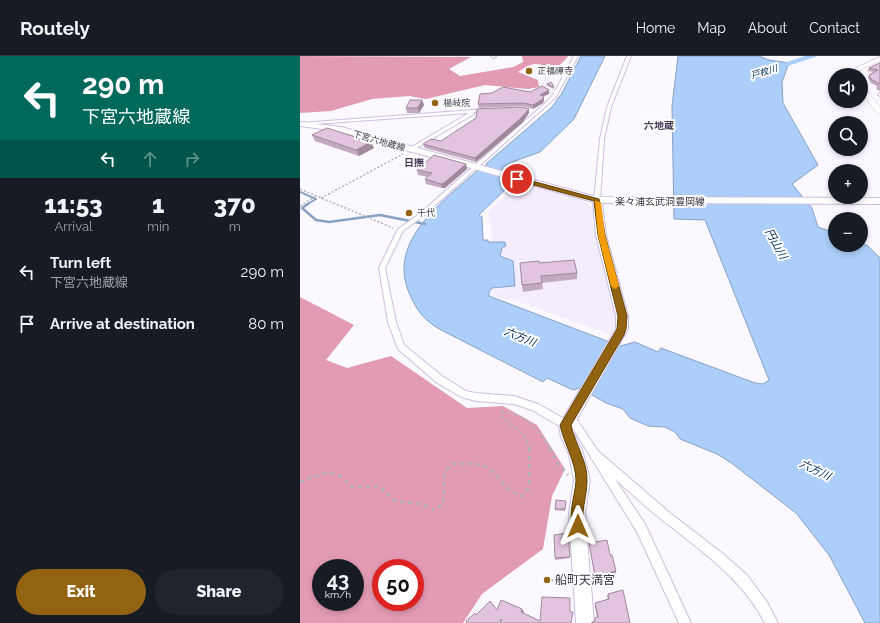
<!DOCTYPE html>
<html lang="en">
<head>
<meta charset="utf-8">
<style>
	:root { --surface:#171b24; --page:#20242c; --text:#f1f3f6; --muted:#9ea1a6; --line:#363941; --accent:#926310 }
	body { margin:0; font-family:Raleway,"Noto Sans JP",sans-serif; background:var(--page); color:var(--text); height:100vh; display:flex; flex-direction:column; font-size:15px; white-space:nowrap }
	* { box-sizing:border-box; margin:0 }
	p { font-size:13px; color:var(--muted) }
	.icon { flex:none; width:22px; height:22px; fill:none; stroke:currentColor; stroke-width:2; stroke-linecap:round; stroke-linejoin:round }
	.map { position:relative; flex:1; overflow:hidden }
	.drawer { display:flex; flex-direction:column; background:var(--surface); width:300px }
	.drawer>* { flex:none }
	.banner { background:#00695c; color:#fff; overflow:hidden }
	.fabs { position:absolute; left:528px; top:12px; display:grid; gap:8px }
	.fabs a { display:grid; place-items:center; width:40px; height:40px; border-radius:50%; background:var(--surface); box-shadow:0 2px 6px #0003; font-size:20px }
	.speed { position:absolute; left:12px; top:503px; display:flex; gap:8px; font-size:20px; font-weight:700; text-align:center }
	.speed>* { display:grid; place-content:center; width:52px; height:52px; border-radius:50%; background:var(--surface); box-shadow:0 2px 6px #0003; line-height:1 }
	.speed small { font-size:10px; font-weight:400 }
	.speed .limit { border:6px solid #d22; background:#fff; color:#111 }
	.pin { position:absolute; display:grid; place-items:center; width:34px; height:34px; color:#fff; margin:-17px; border:2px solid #fff; border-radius:50%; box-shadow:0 1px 4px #0007 }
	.me { position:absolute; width:44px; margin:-22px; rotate:0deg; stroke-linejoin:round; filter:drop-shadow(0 0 3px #0008) }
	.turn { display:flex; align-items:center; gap:14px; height:84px; padding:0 16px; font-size:18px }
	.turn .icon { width:52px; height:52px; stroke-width:2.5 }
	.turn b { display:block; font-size:28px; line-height:34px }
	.lanes { display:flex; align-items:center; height:38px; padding:0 16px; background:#0003; justify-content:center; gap:20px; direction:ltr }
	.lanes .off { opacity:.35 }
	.eta { display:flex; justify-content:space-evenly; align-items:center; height:68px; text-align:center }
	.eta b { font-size:24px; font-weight:800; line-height:28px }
	.cta { display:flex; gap:8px; margin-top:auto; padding:8px 16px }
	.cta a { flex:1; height:46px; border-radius:24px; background:var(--accent); color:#fff; font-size:16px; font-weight:800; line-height:46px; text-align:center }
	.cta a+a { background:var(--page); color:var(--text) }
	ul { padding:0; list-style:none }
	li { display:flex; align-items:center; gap:12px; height:52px; padding:0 16px }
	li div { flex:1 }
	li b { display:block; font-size:15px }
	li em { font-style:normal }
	header { display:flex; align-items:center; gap:24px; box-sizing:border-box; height:56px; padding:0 20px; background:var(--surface); border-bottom:1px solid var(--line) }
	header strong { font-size:19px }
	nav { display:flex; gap:22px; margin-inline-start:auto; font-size:14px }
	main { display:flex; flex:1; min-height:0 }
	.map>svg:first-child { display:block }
	.built { fill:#f4edfe }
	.forest { fill:#e39bb4; fill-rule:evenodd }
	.water { fill:#abcffa; stroke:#89a1c3 }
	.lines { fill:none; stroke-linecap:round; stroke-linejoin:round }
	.stream-far1 { stroke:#89a1c3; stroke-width:2 }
	.stream { stroke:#89a1c3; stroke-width:2.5 }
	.river { fill:#abcffa; fill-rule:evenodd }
	.lane-casing { stroke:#cdbee0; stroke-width:3 }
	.street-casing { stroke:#cdbee0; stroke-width:2 }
	.secondary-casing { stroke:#cdbee0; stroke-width:2 }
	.primary-casing { stroke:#cdbee0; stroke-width:1 }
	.path-far2 { stroke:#b5b1ba; stroke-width:1.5; stroke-dasharray:2 2; stroke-linecap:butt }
	.path-far1 { stroke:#b5b1ba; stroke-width:2; stroke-dasharray:3 3; stroke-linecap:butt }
	.path { stroke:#b5b1ba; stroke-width:2.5; stroke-dasharray:4 4; stroke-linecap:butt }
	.lane { stroke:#fff; stroke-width:2 }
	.street { fill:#fff; fill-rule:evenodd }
	.secondary { fill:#fff; fill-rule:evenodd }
	.primary { fill:#fff; fill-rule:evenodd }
	.wall { fill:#c3a9bf }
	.shaded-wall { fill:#9f899b }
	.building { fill:#e3c4de; stroke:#9f899b }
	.route { fill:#926310; stroke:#5f400a }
	.slow { fill:#f59e0b }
	.poi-dot { fill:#926310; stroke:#fff; stroke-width:1.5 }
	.labels { text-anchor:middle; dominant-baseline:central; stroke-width:4; stroke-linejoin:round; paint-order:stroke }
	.far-poi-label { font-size:9px; fill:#3b3542; stroke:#fff; text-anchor:start }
	.far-water-label { font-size:9px; font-style:italic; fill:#002d5c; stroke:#fff }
	.far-street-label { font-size:9px; fill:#3b3542; stroke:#fff }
	.far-quarter-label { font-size:10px; font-weight:bold; fill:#443753; stroke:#fff }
	.street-label { font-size:10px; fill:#3b3542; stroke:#fff }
	.water-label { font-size:11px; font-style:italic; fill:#002d5c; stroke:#fff }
	.near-poi-label { font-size:12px; fill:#3b3542; stroke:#fff; text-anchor:start }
</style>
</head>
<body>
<header>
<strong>Routely</strong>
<nav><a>Home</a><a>Map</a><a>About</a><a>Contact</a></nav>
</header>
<main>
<section class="drawer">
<div class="banner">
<div class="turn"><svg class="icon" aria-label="left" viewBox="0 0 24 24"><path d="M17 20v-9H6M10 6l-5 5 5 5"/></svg><div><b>290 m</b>下宮六地蔵線</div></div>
<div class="lanes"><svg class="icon" aria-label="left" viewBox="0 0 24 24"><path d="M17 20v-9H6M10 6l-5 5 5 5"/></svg><svg class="icon off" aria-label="ahead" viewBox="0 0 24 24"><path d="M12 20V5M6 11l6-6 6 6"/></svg><svg class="icon off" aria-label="right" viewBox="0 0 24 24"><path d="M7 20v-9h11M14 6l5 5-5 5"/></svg></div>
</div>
<div class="eta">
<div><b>11:53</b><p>Arrival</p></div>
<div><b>1</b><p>min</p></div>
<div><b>370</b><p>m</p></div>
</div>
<ul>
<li><svg class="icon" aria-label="left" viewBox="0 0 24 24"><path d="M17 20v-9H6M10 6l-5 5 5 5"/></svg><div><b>Turn left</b><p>下宮六地蔵線</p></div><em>290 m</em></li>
<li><svg class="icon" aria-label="arrive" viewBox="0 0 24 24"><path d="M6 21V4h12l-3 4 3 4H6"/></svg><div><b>Arrive at destination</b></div><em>80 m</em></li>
</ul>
<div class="cta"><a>Exit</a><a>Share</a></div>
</section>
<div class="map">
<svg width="580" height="567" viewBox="0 0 580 567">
	<rect width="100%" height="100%" fill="#fbf8ff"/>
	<path class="built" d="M219,126L281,143L293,153L295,166L317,257L315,272L312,279L211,243L206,244L192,239L190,236L192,234L215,231L214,205L200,200L202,192L206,190L205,186H193L188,156Z"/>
	<path class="forest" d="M0,0L171,1L149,13L160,20L213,11L223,6L222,0H268C251,23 246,4 230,9C226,10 222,14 218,16L238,24L239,31L228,33L185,29L126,43L109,40L72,43L31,55L0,57Z
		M0,241L54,269L26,304L47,312L91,300L167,352L203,350L237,369L265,413L252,440L243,493L182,538L163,567H0ZM21,512H55V546H21ZM81,512H115V546H81Z"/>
	<path class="water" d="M281,0H305L274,63L240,96L215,105L205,110L200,116L215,124L179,159L182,161L183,184H188V186H205L206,190L202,192L200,200L213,205L215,230L192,232L189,236V240L320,290L335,286L358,296L361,292L455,327L463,328L469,324L405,164L374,163L372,50L378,0H459L469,4L489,7L482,26L483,47L518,109L492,128L512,152L518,171L535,177V189H561V187L568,190L580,202V567H565L529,499L496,457L430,406L417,398L380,383L375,376L365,371L348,370L330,362L323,353L306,347L280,332L273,334L247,322L243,326L141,274C125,265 117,255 110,239C85,185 144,145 178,114L186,113V108L252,51L262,37Z"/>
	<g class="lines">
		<path class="stream-far1" d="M0,136L16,143L6,149"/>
		<path class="stream" d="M8,148L2,152L16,164L29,166L80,159L125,168"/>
		<path class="river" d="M505,0H518L470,16H464L463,14Z"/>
		<defs>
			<path id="lane" d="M251,14L243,31L249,35L257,36"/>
			<path id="street" d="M191,0H195L196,1L194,2Z
				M274,0H278L256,41L122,161L103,175L85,212L96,266L104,289L142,320L166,335L176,337L214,340L238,348L268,365L265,361L267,358L270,357L273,358L298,395L370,457L422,497L447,519L467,546L478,567H465C443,525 410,502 374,473C353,458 334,440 315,423L345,468L391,567H379L337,476L271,369L269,372L266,373L263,372L232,354L214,348L176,345L161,341L136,326L98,293L88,266L79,212L98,173L118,159L242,50L253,39Z
				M327,0H331L311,51L304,83L300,144L297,146L294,144L300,83L307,51Z
				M580,37V40L578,39Z
				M186,53L188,54V55L174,56V58L110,96L107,94L108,93L169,57L0,69L1,67Z"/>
			<path id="secondary" d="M0,66L41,71L297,141L580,142V148L302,147L306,179L328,260V273L273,370L275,380L283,397L290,424L285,457L294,567H276L269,457L274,424L269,398L261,381L259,369L316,273V260L296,179L293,146L37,75L0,70Z"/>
			<path id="primary" d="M580,1V5L558,15L556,19H550L554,13Z
				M561,29L580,50V57H577L561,35Z"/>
		</defs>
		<use href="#lane" class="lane-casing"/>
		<use href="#street" class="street-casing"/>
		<use href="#secondary" class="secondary-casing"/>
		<use href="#primary" class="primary-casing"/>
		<path class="path-far2" d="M0,133L93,172
			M21,142L103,98
			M0,150L16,140"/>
		<path class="path-far1" d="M230,393L224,379L205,363L202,360V356C224,356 240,375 250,393"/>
		<path class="path" d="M249,392L257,406L268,419
			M0,426C23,417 34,410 52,431H80L95,445L121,448L135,454L143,447L145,416L152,408C163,408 175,406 186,411C200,419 205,436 222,440L229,432V392
			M249,524L270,528"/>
		<use href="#lane" class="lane"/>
		<use href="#street" class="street"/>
		<use href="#secondary" class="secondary"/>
		<use href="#primary" class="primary"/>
	</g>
	<path class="wall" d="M580,7V35L576,33L577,30L571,27L568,22L569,19L574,16L567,15L569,12Z
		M247,28L254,31V33L247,30Z
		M249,34V38L244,40V44L243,47L233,53L223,50L179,52L178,48L230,36Z
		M122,44L124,49L119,57H107L106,52Z
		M229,53V57L222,67L176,106L125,92L123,88L141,85Z
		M12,79L74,92L59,100L15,85Z
		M166,108L167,113L145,132H142L126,128L125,123L128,121L118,119L117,114Z
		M239,207L277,217V223L242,227L243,233L223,236L222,229Z
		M266,446L265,455L255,454V453Z
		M268,477L270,502L255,504V502Z
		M289,487L310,499L316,515L315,518L295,523Z
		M323,534L295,565L297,561L295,550V547L308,543L307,541L308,538Z"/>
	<path class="shaded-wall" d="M249,34V38L244,40V44L243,47L233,53V49L240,39Z
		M122,44L124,49L119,57L118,52Z
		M229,53V57L222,67L176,106L175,102Z
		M71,86L74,92L59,100L56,94Z
		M166,108L167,113L145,132H142L141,128Z
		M316,515L315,518L295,523V520Z
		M222,553L224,556L222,559L221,556Z"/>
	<path class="building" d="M580,7V28L572,24L569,19L578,14L569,12Z
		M251,26L254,31L247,28Z
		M242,30L249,34L240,39L244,40L243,43L233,49L223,47L178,48L180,38L192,37L203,31L230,36Z
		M110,44H122L118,52H106Z
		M222,51L229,53L221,62L175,102L123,88L131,83L141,85L176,62L177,53Z
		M27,72L71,86L56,94L12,79Z
		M134,99L166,108L144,127L141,128L125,123L132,117L117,114Z
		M274,204L277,217L241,220L242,227L222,229L220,207L239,205V207Z
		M256,444L266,445L265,453H255Z
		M268,477L270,501L255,502L254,479Z
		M307,484L310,499H312L316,515L295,520L289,487Z
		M323,534L330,567H292V566L295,565V562L298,561L295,547L309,543L308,538Z
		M242,541L270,542V556H273L271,567H200L202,563L197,567H167L166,565L175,557L176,559L190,545L197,554L201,544L222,553L221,556L240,565Z"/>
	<path class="route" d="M217,121L299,143L305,179L327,260L326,273L324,279L271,369C275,388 288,406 287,425C287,436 284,446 283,456C283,463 285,468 282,474L278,476L274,474C267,458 275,441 276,425C276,406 264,388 260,369L317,273L318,260L298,179L294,145L215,124L214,123Z"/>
	<path class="slow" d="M295,145L301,146L305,179L319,230L315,233L311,230L298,179Z"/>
	<g class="poi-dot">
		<circle cx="229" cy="15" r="4"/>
		<circle cx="135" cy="47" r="4"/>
		<circle cx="109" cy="157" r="4"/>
		<circle cx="247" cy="524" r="4"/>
	</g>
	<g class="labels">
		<g class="far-poi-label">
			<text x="237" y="15">正福禪寺</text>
			<text x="143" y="47">楊岐院</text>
			<text x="117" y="157">千代</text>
		</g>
		<g class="far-water-label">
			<text transform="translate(464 16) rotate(-17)">戸枚川</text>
		</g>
		<g class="far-street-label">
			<text transform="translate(79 85) rotate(16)">下宮六地蔵線</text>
		</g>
		<g class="far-quarter-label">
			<text x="359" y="69">六地蔵</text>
			<text x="114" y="106">日撫</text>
		</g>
		<g class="street-label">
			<text x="360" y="145">楽々浦玄武洞豊岡線</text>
		</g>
		<g class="water-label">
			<text transform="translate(476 188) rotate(61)">円山川</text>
			<text transform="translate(220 281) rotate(22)">六方川</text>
			<text transform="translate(515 414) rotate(26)">六方川</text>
		</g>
		<g class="near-poi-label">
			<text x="255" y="524">船町天満宮</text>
		</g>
	</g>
</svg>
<div class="fabs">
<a><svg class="icon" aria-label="sound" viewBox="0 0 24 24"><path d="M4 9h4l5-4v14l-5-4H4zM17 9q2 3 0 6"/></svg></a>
<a><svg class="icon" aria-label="search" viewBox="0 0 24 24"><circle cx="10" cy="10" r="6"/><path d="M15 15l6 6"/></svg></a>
<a>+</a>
<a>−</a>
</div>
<div class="speed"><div>43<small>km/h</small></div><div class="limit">50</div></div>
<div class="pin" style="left:217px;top:123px;background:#d93025"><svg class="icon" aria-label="arrive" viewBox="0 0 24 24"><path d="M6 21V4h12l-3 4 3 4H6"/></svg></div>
<svg class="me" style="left:278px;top:470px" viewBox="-20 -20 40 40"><path d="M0-17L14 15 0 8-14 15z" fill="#926310" stroke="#fff" stroke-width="4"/></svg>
</div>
</main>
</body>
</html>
